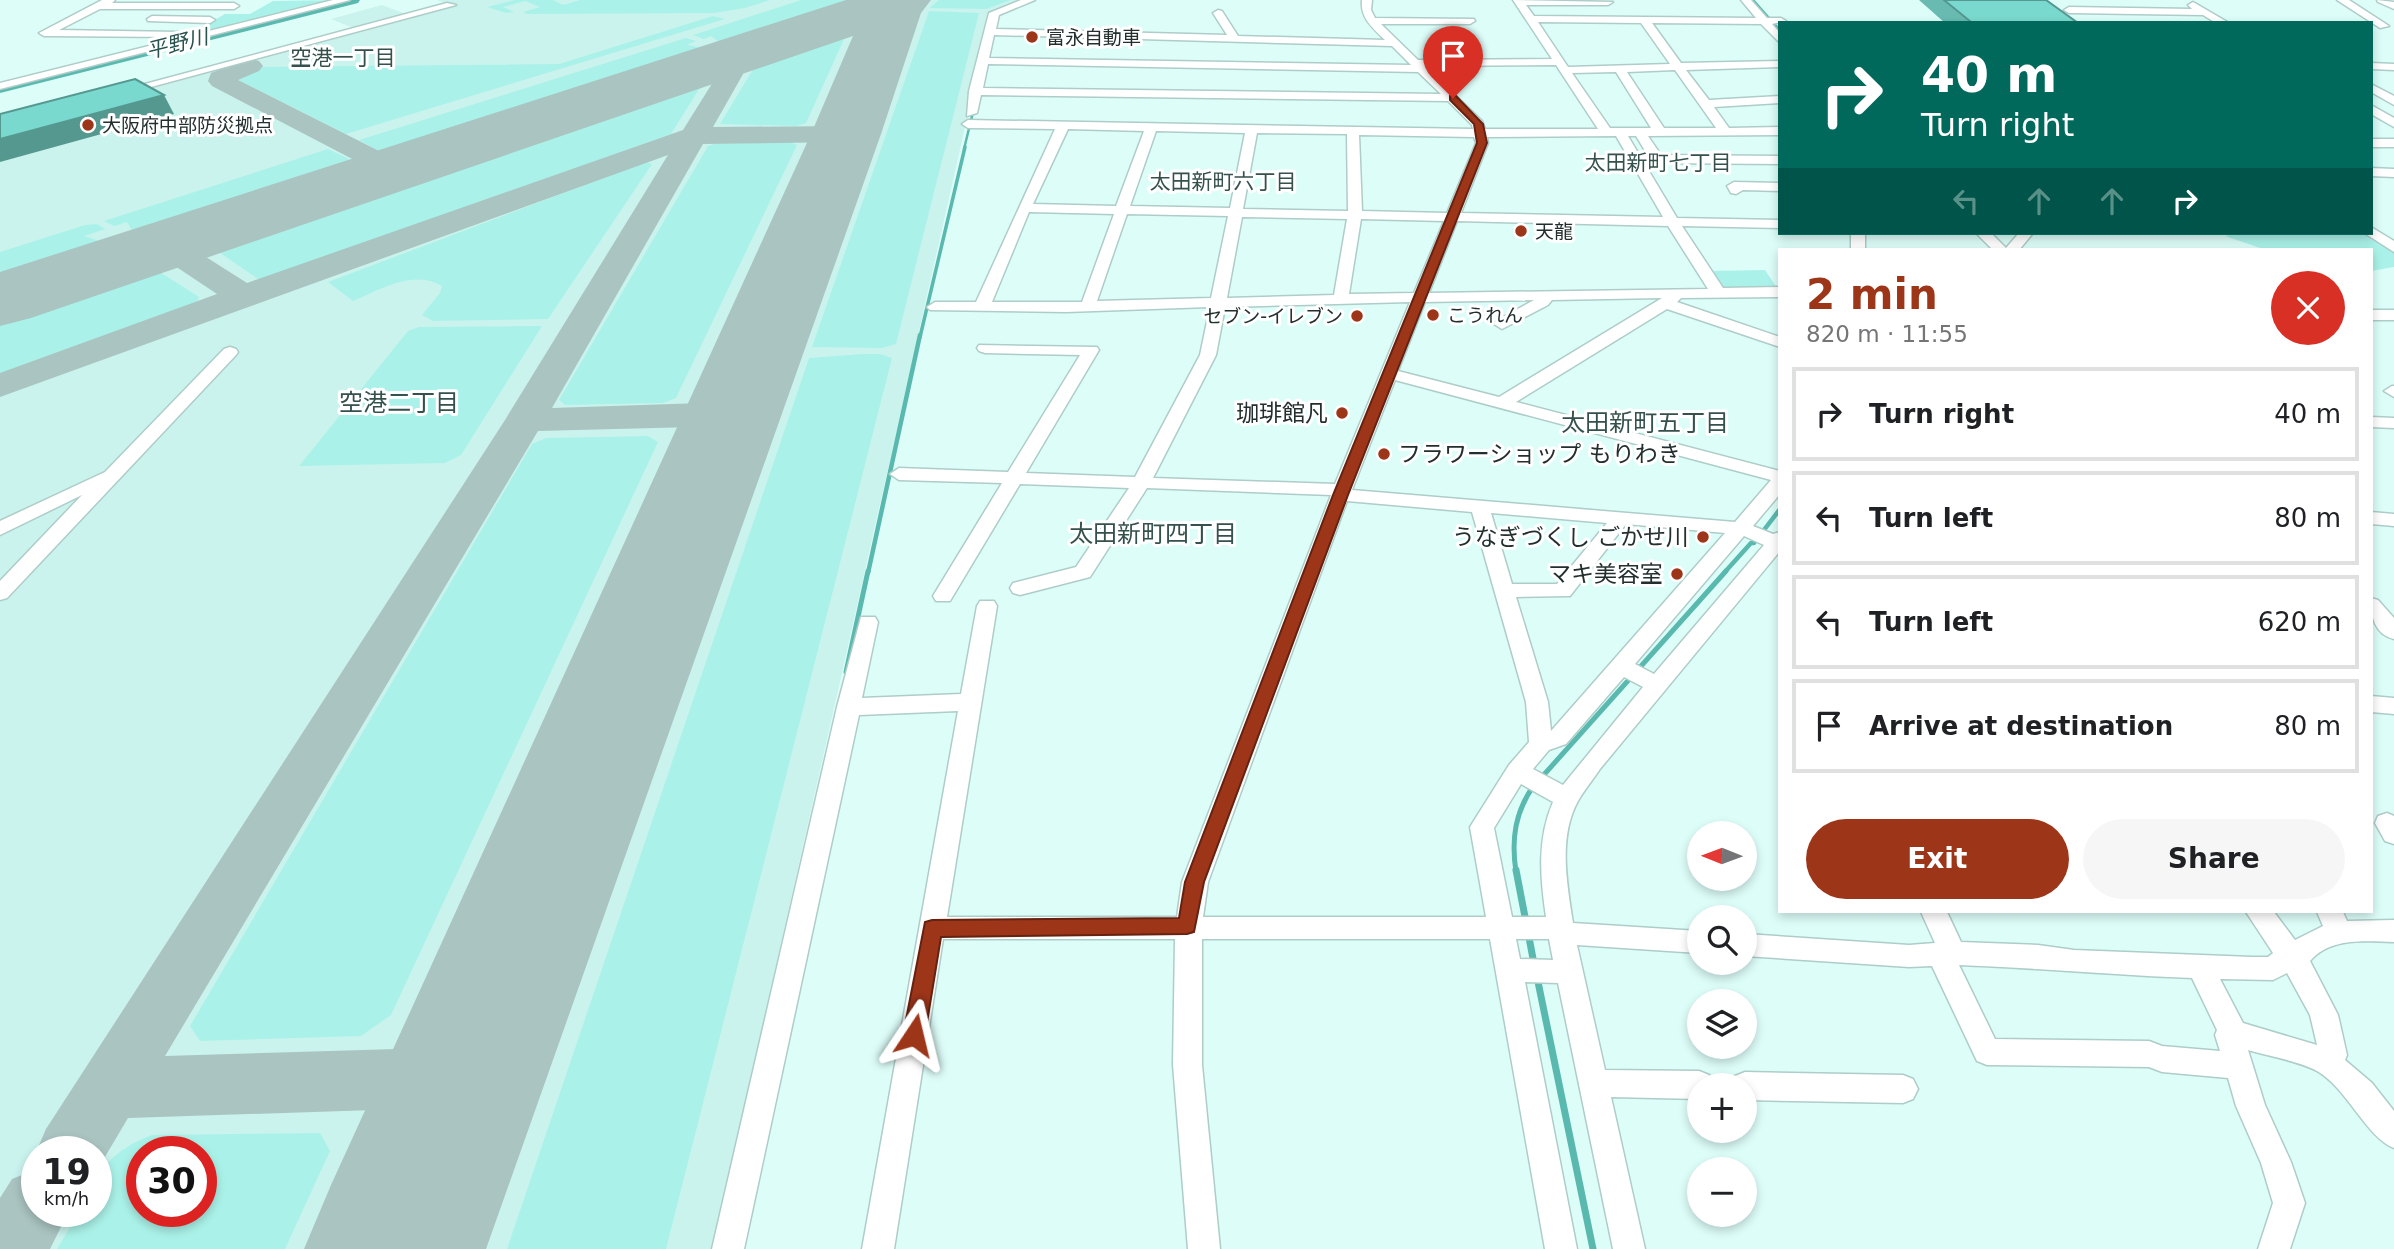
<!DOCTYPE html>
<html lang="en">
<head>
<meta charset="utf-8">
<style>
	:root { --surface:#fff; --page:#f6f6f6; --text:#202124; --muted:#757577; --line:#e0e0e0; --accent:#9d3519 }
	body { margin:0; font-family:"DejaVu Sans","Noto Sans JP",sans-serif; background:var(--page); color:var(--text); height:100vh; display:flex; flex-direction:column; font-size:26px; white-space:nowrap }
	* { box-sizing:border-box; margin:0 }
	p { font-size:23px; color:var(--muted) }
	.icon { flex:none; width:38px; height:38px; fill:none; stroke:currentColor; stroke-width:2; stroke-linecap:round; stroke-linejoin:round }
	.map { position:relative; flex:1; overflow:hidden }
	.drawer { position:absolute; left:1778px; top:248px; width:595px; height:665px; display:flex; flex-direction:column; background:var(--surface); border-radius:0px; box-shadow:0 4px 10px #0003 }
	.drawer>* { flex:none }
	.top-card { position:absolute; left:1778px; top:21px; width:595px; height:214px; border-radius:0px; box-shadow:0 4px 10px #0003; background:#00695c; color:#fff; overflow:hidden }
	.needle { width:46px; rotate:271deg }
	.controls { position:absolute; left:1687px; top:821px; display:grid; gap:14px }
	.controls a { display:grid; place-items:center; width:70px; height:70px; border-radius:50%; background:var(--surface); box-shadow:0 4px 10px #0003; font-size:35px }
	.speed { position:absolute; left:21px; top:1136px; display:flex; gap:14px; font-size:35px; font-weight:700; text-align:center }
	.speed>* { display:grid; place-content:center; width:91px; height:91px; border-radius:50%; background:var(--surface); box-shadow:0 4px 10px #0003; line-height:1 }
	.speed small { font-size:18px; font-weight:400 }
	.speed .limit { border:10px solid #d22; background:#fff; color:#111 }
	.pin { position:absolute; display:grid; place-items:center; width:60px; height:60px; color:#fff; margin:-72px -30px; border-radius:50% 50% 50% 0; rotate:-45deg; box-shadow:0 0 7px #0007 }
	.pin .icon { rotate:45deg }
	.me { position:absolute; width:77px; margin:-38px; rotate:10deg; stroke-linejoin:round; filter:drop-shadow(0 0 5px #0008) }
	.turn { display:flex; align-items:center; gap:24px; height:147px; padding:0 28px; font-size:32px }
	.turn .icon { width:91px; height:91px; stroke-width:2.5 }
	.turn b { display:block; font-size:49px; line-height:60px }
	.lanes { display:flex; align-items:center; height:66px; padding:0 28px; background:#0003; justify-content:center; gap:35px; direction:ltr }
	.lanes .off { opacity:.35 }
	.round { display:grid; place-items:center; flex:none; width:74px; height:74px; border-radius:37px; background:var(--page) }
	.headline { display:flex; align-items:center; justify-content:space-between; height:119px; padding:0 28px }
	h1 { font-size:42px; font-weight:600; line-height:52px; color:var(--accent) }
	.button { display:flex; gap:14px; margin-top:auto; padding:14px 28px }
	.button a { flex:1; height:80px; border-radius:42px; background:var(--accent); color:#fff; font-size:28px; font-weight:600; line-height:80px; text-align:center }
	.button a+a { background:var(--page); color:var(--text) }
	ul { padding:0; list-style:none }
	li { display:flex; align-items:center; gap:21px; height:94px; margin:0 14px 10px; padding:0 14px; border:4px solid var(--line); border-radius:0px }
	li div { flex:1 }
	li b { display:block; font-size:26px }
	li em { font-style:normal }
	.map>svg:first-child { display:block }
	.built { fill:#caf3ed; fill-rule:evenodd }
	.green { fill:#aaf2e9; fill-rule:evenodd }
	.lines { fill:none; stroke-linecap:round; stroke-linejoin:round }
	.stream-far4 { stroke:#5ab9af; stroke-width:2.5 }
	.stream-far3 { stroke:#5ab9af; stroke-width:3.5 }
	.stream-far2 { stroke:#5ab9af; stroke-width:4.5 }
	.stream-far1 { stroke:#5ab9af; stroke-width:5 }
	.stream { stroke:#5ab9af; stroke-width:7 }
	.river { fill:#5ab9af; fill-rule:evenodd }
	.taxiway { fill:#aac4c1; fill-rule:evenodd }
	.runway { fill:#aac4c1; fill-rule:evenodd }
	.minor-casing { stroke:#aecdc8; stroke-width:3 }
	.minor { fill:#fff; fill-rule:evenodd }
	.wall { fill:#69bbb1 }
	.shaded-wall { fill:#559890 }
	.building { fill:#7ad9ce; stroke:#559890; stroke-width:2 }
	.route { fill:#9d3519; stroke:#662210; stroke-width:2 }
	.poi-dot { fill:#9d3519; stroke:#fff; stroke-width:2.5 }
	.labels { text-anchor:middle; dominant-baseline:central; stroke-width:6; stroke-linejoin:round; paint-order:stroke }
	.far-poi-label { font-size:19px; fill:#232f2e; stroke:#fff; text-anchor:start }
	.far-water-label { font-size:21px; font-style:italic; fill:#27524d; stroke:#fff }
	.far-neighbourhood-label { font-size:21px; fill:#35514d; stroke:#fff }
	.poi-label { font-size:23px; fill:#232f2e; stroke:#fff; text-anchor:end }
	.neighbourhood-label { font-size:24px; fill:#35514d; stroke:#fff }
</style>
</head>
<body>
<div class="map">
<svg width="2394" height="1249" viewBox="0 0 2394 1249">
	<rect width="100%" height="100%" fill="#ddfdf9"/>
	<path class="built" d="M437,0H1025L991,12L712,1249H0V125L451,5ZM37,1152H96V1211H37ZM142,1152H201V1211H142Z
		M382,5L408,15L356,29L331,19Z"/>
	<path class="green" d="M341,0L179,40L225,14H250L273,1Z
		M515,0H553L563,5L580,0H770L745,8L714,13L527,14L523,12L540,7L525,1L503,7L514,12L506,13L487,7Z
		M801,0H858L843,9L727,48L711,36L704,39L693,35Z
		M939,0H1011L986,9L929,8Z
		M929,11L979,13L896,344L882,348L812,347Z
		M713,16L725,19L346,134L234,78L240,72L258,67L559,64Z
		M840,33L846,34L845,37L806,123L796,126L720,124L758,61Z
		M686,38L696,41L687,45L717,50L396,155L381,152L359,140Z
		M691,83H697L701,86L671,134L268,278L258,279L213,248L219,243Z
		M790,142L797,145L676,398L663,403L565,405L559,400L708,146L714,144Z
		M328,149L355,162L357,167L137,239L127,222L114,226L104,221Z
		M646,162L652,164L548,319L433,321L422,315L440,293L442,286C413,269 380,290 353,301L328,282Z
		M97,224L105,229L84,236L118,247L0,285V252L85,225Z
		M2240,233H2371L2394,250V267L2371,271V250H2266L2225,236Z
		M144,269H155L199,297L196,304L0,375V318Z
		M1765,270L1777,288H1720L1709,271Z
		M542,326L461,455L445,463L299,466L408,331L419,327Z
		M863,354H880L892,358L666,1249H507L809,358Z
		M648,436L658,442L391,1015L361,1036L200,1041L190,1026L532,444L546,438Z
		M320,1133L330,1151L285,1249H57L80,1211H96C96,1202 94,1190 97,1182C103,1159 132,1142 152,1135ZM142,1152H201V1211H142Z"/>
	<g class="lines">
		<path class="stream-far4" d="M1753,0L1769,18
			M1774,24L1780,30
			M964,149L974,108"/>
		<path class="stream-far3" d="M920,337L965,147"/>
		<path class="stream-far2" d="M868,573L920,335
			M1724,573L1751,543H1754L1780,509"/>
		<path class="stream-far1" d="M846,672L868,571
			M1541,778L1726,571
			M1516,872C1511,839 1515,812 1534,785"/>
		<path class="stream" d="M1516,870L1526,922
			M1528,932L1534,964
			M1537,977L1593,1249"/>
		<path class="river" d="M335,0H360L358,3L0,93V83Z"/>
		<path class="taxiway" d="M743,46L752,48L755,53L713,127L846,126L856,128L860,134L856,140L846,142L703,144L552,408L733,402L747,406L752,414L747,422L733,426L538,431L165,1056L464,1047L487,1056L497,1077L487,1098L464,1107L128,1118L96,1172V1152H37V1154L36,1152L46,1129L505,420L668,155L0,397V373L217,294L154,252L149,245L154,238L165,235L176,238L247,283L683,130L713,82L671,79L667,74L671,69L722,67L734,48Z
			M250,58L259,61L263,66L259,71L238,80L403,163L408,169L403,175L393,178L383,175L212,86L208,81L211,73Z
			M37,1169V1211H69L50,1249H0V1198L12,1179Z"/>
		<path class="runway" d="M846,0H931L921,13L881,134L486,1249H304L331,1185L811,134L853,36L31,318L0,326V272Z"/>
		<defs>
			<path id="minor" d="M102,0H115L112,3H234L239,6L234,9H100L59,30L179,32L180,34L175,37L44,36L39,33Z
				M333,0H350L0,89V83Z
				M1021,0H1035L999,15L996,29L1227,35L1213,13L1218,10L1222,11L1238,36L1385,40C1373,28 1360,18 1362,0H1372L1371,10L1375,18L1474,19L1475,21L1470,24H1381L1418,60L1552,59L1513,0L1613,2L1608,5H1526L1534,16L1756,18L1741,0H1751L1767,18H1781L1786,21L1772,24L1780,33V43L1761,24L1652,23L1681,63L1780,61V67L1686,70L1709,100L1780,96V103L1714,107L1729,128L1780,127V135L1648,136L1661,155L1780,156V164L1657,163L1652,162L1636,136H1628L1677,218L1780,220V228L1682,226L1723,288L1780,287V297L1681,298L1677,302L1780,337V347L1667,309L1516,402L1780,471V494L1753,526L1773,534L1780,532V551L1600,769C1593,780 1584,790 1578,801C1558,837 1567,884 1573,923L1699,931V953L1577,945L1605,1070L1699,1071L1709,1075L1714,1085H1699V1099L1611,1097L1645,1249H1613L1558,983L1525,982L1577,1249H1545L1490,939H1202V1065L1220,1249H1188L1173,1065L1175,939H943L894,1249H862L958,711L859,715L744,1249H712L837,707L861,617H875L878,622L862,698L961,694L977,606L980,601H994L997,606L947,917H1177L1182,882L1331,495L1147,488L1090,577L1020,595L1013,593L1010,588L1013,583L1076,567L1129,488L1020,484L950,601H936L933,596L1002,483L899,480L890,474L899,468L1008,472L1080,355L985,353L979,351L977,348L979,345L1097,347L1099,350L1026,473L1135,477L1200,355L1210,307L1066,312L930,310L927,307L935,302H976L1055,129L968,128L962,124L968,120L1473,129L1472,125L1448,101L981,95L977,113L967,116L969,91L989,13ZM1538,22L1641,23L1670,64L1568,67ZM994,35L1392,46L1411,65L989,58ZM988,64L1418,72L1441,94L983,88ZM1556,65L1598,129H1485L1482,121L1425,66ZM1675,70L1716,128H1664L1627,72ZM1616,72L1651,128H1610L1572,73ZM1068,129L1144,131L1116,206L1033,204ZM1156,131L1245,133L1230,208L1130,206ZM1257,133L1347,134L1348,211L1243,209ZM1359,135L1474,137L1476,143L1447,213L1362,211ZM1616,136L1663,217L1461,213L1488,143L1487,137ZM1029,212L1114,214L1082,302H992ZM1127,214L1228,216L1211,298L1097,301ZM1242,217L1347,219L1334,295L1227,298ZM1361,219L1444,221L1414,293L1349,294ZM1457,221L1668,226L1708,289L1429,293ZM1662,298L1499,397L1398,371L1425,302L1534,300L1496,321L1494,324L1502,329L1548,305L1552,300ZM1410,302L1335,484L1153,478L1216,355L1225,307ZM1395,380L1771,480L1735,522L1352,490ZM1347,501L1472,512L1526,702L1529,742L1509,765L1470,827L1486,917H1203L1208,882ZM1491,513L1607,523L1557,584H1512ZM1626,524L1725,533L1551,731L1548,702L1516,597L1570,596ZM1744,536L1764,545L1654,674L1635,664ZM1624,677L1643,687L1563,785L1533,769L1549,750L1566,744ZM1521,784L1553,802C1537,839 1540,877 1546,917H1512L1494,828ZM1516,939H1549L1553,960L1520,959Z
				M2337,0H2349L2389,26L2380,28Z
				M2377,0L2394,2V9L2378,2Z
				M2193,2L2229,23H2216L2203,15L2069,13L2064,10L2069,7L2192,9L2188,5Z
				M447,3L456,5L125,94L115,92Z
				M152,16L210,17L215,20L210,23L148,21L147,19Z
				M2371,63L2394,64V70L2371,69Z
				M2371,84L2394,96V105L2371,92Z
				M2371,105L2394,118V127L2371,114Z
				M2371,139H2394V147H2371Z
				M2371,168L2394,169V177L2371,176Z
				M1734,182L1780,183V191L1743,190L1736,194L1731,193L1727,186Z
				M2371,227L2394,241V252L2366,234L2371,233Z
				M1851,233H1865V250H1851Z
				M1976,233H1991L2006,248L2019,233H2033L2019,250H1993Z
				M2371,310H2394V320H2371Z
				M230,347L236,349L238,352L236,355L7,598L0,600V581L82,495L0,535V521L105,472L224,349Z
				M2392,386H2394V397L2384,391Z
				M2371,417L2394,418V428L2371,427Z
				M2371,512L2394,514V526L2371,524Z
				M2371,598L2378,600L2394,618V639C2374,634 2371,616 2371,598Z
				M2371,696L2394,698V714L2371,712Z
				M2387,813L2394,816V844L2385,841L2375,823L2378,816Z
				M1921,912H1947L1961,942L2038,945L2074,950L2252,957H2268L2273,953L2246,912H2274L2295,940L2323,926L2317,912H2343L2347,921L2394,920V942C2366,941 2330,937 2310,961L2338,1015L2347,1055L2345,1060L2372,1083L2394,1111V1148C2367,1138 2347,1088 2317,1071C2299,1061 2268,1056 2248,1050L2265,1105L2291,1162L2305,1203L2290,1249H2258L2273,1203L2261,1163L2236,1106L2228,1078L2162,1072L2149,1067L1987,1065L1977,1061L1932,966L1909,967L1745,956V934L1909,945L1935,943ZM1959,965C2037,968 2114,975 2192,978L2217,1030L2215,1035L2220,1051L2162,1046L2149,1041L1995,1039ZM2287,973L2310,1015L2317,1045L2243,1023L2220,979L2273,980Z
				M1745,1072L1903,1075L1913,1079L1918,1089L1913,1099L1903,1103L1745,1100V1085H1731L1735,1076Z"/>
		</defs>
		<use href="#minor" class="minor-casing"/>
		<use href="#minor" class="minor"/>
	</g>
	<path class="wall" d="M1919,0H2046L2078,23H1945Z"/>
	<path class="shaded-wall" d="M164,95L174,114L0,162V139Z"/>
	<path class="building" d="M1944,0H2046L2078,23L1971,22Z
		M135,79L164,95L0,139V114Z"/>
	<path class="route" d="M1450,96H1456L1483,124L1487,143L1348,495L1204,882L1194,932L1187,934L941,937L925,1035L922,1042L914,1045L906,1042L903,1035L925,922L932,920L1179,918L1185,882L1333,495L1477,143L1474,124L1450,100Z"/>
	<g class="poi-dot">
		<circle cx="1032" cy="37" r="7"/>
		<circle cx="88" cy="125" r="7"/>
		<circle cx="1521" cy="231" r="7"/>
		<circle cx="1433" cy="315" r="7"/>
		<circle cx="1357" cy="316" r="7"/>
		<circle cx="1342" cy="413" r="7"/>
		<circle cx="1384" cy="454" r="7"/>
		<circle cx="1703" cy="537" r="7"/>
		<circle cx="1677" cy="574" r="7"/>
	</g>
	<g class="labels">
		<g class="far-poi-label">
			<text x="1046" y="37">富永自動車</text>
			<text x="102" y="125">大阪府中部防災拠点</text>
			<text x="1535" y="231">天龍</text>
			<text x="1447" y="315">こうれん</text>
			<text x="1343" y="316" text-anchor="end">セブン-イレブン</text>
		</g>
		<g class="far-water-label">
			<text transform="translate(177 44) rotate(-14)">平野川</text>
		</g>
		<g class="far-neighbourhood-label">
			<text x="343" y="58">空港一丁目</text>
			<text x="1658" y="163">太田新町七丁目</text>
			<text x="1223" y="182">太田新町六丁目</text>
		</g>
		<g class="poi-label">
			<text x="1328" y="413">珈琲館凡</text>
			<text x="1398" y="454" text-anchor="start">フラワーショップ もりわき</text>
			<text x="1689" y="537">うなぎづくし ごかせ川</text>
			<text x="1663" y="574">マキ美容室</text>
		</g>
		<g class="neighbourhood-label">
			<text x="399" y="403">空港二丁目</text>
			<text x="1645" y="423">太田新町五丁目</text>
			<text x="1153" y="534">太田新町四丁目</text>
		</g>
	</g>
</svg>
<div class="controls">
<a><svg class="needle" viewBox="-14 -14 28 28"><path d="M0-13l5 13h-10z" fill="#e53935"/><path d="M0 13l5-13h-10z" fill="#757577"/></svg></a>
<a><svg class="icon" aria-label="search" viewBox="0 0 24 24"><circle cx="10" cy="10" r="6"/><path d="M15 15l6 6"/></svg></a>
<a><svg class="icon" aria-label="layers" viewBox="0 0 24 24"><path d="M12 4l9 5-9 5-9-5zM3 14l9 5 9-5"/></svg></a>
<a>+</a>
<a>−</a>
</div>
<div class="speed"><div>19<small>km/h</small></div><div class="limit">30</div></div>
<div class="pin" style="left:1453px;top:98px;background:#d93025"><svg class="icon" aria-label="arrive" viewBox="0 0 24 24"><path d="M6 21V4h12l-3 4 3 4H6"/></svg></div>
<svg class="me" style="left:914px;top:1035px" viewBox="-20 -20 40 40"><path d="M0-17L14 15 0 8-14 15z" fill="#9d3519" stroke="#fff" stroke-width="4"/></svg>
<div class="top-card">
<div class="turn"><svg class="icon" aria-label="right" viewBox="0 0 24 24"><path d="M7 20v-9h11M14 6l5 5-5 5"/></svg><div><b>40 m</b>Turn right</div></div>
<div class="lanes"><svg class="icon off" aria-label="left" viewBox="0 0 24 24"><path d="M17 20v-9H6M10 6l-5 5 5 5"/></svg><svg class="icon off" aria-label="ahead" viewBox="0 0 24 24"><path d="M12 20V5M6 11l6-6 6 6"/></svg><svg class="icon off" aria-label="ahead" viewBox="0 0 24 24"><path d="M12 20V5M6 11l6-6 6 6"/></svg><svg class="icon" aria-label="right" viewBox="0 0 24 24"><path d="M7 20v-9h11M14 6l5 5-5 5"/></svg></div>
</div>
<section class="drawer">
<div class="headline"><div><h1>2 min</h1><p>820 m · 11:55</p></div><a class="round" style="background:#d93025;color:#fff"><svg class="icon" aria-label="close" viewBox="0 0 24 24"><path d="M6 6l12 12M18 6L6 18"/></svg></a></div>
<ul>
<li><svg class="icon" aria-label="right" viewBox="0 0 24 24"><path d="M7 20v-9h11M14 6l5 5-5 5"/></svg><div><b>Turn right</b></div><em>40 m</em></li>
<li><svg class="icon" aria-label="left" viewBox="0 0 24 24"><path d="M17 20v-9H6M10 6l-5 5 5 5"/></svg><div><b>Turn left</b></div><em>80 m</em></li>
<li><svg class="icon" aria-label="left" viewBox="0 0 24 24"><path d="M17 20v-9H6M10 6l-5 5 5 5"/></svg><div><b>Turn left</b></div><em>620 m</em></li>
<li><svg class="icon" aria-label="arrive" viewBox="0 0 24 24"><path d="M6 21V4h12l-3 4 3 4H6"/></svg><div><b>Arrive at destination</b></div><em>80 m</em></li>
</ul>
<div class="button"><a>Exit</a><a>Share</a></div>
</section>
</div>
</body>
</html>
